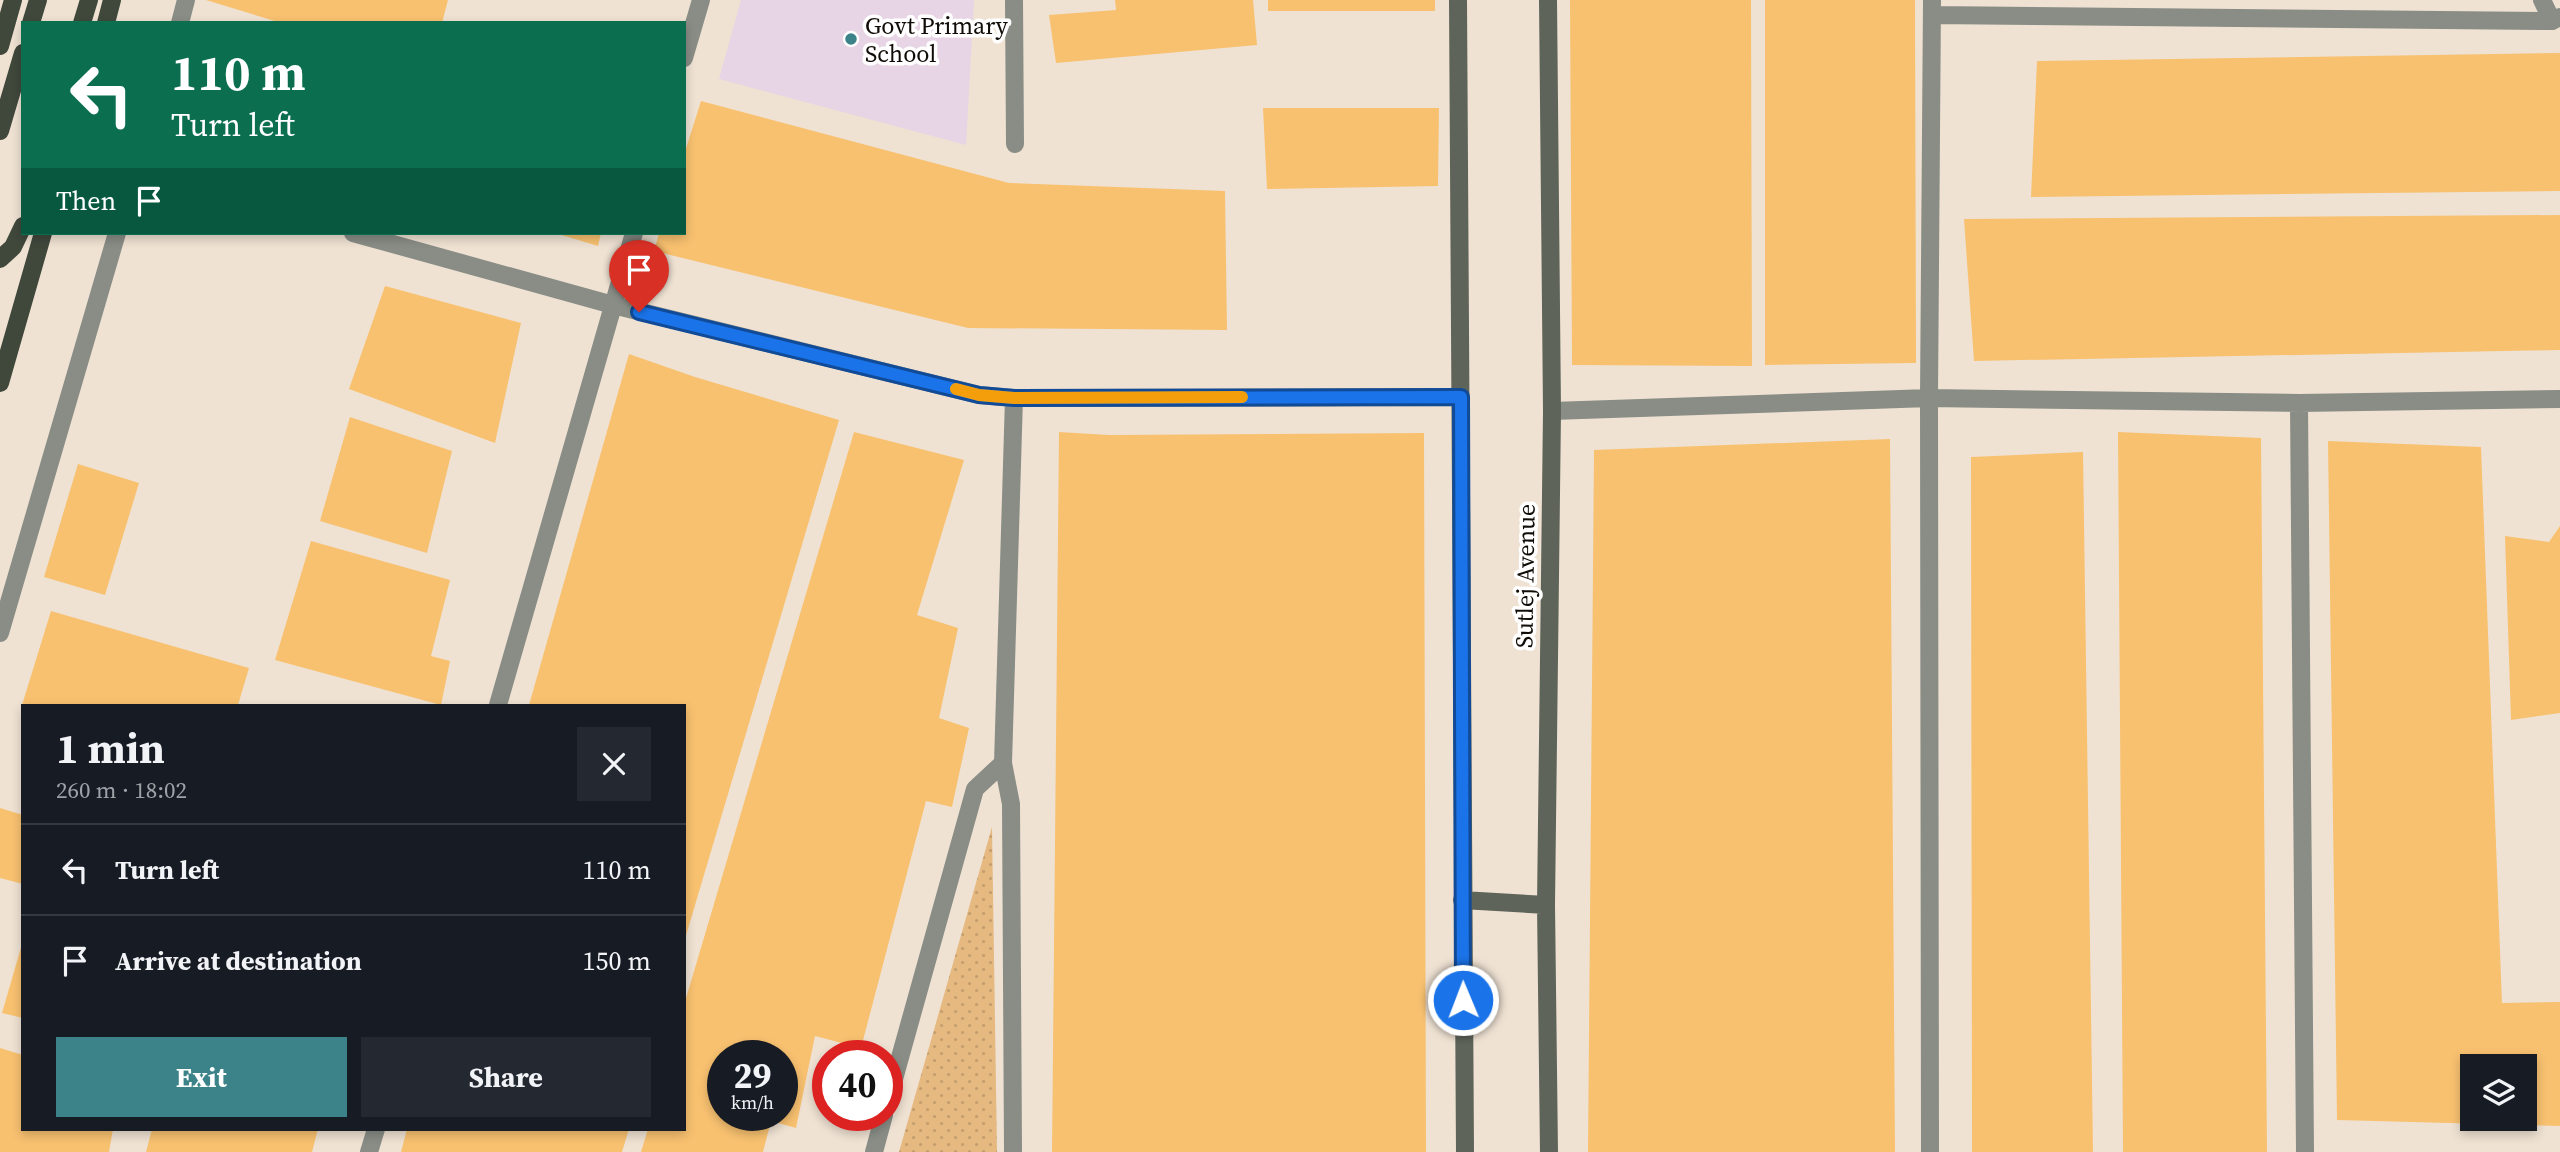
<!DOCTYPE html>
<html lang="en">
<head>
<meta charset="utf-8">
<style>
	:root { --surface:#171b24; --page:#242831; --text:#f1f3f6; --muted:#9ea1a6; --line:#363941; --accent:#3b8388 }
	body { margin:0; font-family:"Source Serif 4",serif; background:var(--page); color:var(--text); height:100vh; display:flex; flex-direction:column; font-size:26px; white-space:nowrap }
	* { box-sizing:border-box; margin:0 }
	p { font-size:23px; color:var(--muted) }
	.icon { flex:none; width:38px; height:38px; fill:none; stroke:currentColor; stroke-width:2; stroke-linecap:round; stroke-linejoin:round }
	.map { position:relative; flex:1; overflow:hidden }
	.drawer { position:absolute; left:21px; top:704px; width:665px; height:427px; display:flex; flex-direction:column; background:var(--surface); border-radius:0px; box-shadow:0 4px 10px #0003 }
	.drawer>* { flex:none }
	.banner { position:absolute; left:21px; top:21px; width:665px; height:214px; border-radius:0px; box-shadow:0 4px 10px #0003; background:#0b6e4f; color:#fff; overflow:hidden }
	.tools { position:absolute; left:2460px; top:1054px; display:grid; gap:14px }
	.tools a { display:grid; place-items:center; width:77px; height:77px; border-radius:0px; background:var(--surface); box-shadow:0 4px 10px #0003; font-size:35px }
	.speed { position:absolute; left:707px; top:1040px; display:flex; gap:14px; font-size:35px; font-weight:700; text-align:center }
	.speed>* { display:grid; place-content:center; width:91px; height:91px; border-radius:50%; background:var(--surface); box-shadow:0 4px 10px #0003; line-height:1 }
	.speed small { font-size:18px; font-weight:400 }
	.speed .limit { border:10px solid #d22; background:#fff; color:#111 }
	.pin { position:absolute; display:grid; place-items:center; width:60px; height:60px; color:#fff; margin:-72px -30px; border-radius:50% 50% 50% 0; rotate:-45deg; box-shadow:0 0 7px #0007 }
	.pin .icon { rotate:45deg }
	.me { position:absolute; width:77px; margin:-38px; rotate:359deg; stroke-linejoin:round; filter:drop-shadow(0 0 5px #0008) }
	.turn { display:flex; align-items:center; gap:24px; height:147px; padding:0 35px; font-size:32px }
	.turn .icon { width:91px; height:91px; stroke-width:2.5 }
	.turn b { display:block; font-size:49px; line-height:60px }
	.then { display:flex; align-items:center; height:66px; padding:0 35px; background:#0003; gap:14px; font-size:26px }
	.round { display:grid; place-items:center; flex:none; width:74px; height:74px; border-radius:0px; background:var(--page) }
	.headline { display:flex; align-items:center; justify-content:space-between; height:119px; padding:0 35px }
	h1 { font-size:42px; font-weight:700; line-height:52px }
	.cta { display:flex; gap:14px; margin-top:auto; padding:14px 35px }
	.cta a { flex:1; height:80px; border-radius:0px; background:var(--accent); color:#fff; font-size:28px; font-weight:700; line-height:80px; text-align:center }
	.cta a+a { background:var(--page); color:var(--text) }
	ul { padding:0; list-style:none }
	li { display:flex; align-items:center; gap:21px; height:91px; padding:0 35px; border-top:2px solid var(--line) }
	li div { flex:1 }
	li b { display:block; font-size:26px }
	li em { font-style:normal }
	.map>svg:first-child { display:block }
	.education { fill:#e7d4e4 }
	.park { fill:url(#park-dots) }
	.building { fill:#f8c170; fill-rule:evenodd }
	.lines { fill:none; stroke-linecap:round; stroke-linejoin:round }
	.street { stroke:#898d86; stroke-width:18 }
	.secondary { stroke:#5e645a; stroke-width:18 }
	.primary { stroke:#40473b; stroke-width:18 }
	.route-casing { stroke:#114b97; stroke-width:18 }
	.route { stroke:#1a73e8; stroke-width:12 }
	.slow { stroke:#f59e0b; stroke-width:12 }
	.poi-dot { fill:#3b8388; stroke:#fff; stroke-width:2.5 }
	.labels { text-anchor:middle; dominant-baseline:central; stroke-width:7; stroke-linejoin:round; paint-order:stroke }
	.poi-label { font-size:24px; fill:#100c07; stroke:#fff; text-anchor:start }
	.street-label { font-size:24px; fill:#100c07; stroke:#fff }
</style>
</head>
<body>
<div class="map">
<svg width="2560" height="1152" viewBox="0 0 2560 1152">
	<defs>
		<pattern id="park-dots" width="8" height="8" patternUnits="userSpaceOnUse" patternTransform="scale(1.75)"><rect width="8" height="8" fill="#e6b980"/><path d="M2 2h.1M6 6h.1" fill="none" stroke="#c49e6d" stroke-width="1.8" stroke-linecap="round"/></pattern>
	</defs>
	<rect width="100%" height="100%" fill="#efe2d3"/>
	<path class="education" d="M741,0H974L966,145L719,79Z"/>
	<path class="park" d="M992,827L997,1152H899Z"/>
	<path class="building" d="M206,0H448L442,23H281Z
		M1115,0H1253L1257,45L1056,63L1049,15L1116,10Z
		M1268,0H1435V11H1268Z
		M1570,0H1751L1752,366L1572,365Z
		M1765,0H1915L1916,363L1765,365Z
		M2560,53V191L2031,197L2037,61Z
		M701,101L1009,183L1225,191L1227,330L968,328L654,251L659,233H684V155Z
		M1263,108H1439L1438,186L1267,189Z
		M2560,215V350L1974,361L1964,219Z
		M555,233H601L598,246Z
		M385,286L521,323L495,443L349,389Z
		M629,354L695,377L839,420L685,939L684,705H529Z
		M350,417L452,451L427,553L320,521Z
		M854,432L964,460L917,615L958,628L939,718L969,728L952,807L926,801L861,1048L815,1036L796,1128L771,1121L763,1152H641L648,1129H684V1005ZM723,1055H782V1115H723Z
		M1059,432L1109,435L1424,433L1426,1152H1052Z
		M2118,432L2261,438L2267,1152H2123Z
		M1890,439L1895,1152H1588L1594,450Z
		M2328,441L2481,447L2502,1003L2560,1002V1126L2337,1120ZM2473,1066H2525V1118H2473Z
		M2083,452L2093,1152H1972L1971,457Z
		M78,464L139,483L105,595L44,577Z
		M2560,526V713L2511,720L2505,536L2549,542Z
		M311,541L450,580L431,656L450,661L441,705L275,660Z
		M51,611L249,668L238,705H22Z
		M0,808L23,815V884L0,878Z
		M22,944H23V1018L2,1013Z
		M0,1048L23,1055V1129H113L109,1152H0Z
		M152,1129H318L312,1152H146Z
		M407,1129H629L622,1152H401Z"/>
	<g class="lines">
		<path class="street" d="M1014,0L1015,144
			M2542,0L2552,21
			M1932,15L2552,21L2560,17
			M180,23L186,0
			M684,58L701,0
			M353,233L613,305L979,395L1014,398L1461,397
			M2299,403L2305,1152
			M1552,411L1929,398L2299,403L2560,399
			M0,633L117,233
			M498,705L634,233
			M1003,763L1011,804L1013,1152
			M887,1104L975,789L1003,763L1014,398
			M369,1152L376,1129
			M874,1152L884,1115
			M1930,1152L1929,398L1932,0"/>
		<path class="secondary" d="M1458,0L1465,1152
			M1548,0L1552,411L1546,905L1549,1152
			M1462,900L1546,905"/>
		<path class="primary" d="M31,23L38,0
			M82,23L89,0
			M106,23L112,0
			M0,46L13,0
			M0,131L23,53
			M0,259L13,247L23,226
			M0,383L43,233"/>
	</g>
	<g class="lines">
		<defs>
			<path id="route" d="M639,312L979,395L1014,398L1461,397L1463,1000"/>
		</defs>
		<use href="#route" class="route-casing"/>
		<use href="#route" class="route"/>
		<path class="slow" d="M956,389L979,395L1014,398L1242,397"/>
	</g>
	<circle class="poi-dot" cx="851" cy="39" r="7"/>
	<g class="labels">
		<g class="poi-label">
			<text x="865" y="25">Govt Primary<tspan x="865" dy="28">School</tspan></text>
		</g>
		<g class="street-label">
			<text transform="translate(1525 576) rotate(-89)">Sutlej Avenue</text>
		</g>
	</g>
</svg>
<div class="tools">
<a><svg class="icon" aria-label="layers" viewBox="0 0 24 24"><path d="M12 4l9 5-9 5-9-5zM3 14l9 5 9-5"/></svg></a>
</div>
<div class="speed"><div>29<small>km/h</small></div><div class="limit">40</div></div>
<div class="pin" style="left:639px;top:312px;background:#d93025"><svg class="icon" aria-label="arrive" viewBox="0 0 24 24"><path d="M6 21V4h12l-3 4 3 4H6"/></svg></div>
<svg class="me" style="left:1463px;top:1000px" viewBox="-20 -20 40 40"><circle r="17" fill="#1a73e8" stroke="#fff" stroke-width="3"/><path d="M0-11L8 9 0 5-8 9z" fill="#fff"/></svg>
<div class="banner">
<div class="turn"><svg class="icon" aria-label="left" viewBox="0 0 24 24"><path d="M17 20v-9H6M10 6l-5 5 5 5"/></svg><div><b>110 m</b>Turn left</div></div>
<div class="then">Then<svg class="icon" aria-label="arrive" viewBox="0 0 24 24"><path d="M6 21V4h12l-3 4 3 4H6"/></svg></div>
</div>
<section class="drawer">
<div class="headline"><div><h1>1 min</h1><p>260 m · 18:02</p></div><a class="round"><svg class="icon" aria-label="close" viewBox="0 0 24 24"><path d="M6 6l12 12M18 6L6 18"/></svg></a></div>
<ul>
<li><svg class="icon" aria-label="left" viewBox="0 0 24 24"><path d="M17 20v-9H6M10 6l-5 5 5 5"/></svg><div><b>Turn left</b></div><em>110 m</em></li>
<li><svg class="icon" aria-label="arrive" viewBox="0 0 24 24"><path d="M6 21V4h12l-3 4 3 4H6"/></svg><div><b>Arrive at destination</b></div><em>150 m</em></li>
</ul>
<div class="cta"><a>Exit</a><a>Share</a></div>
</section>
</div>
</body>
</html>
